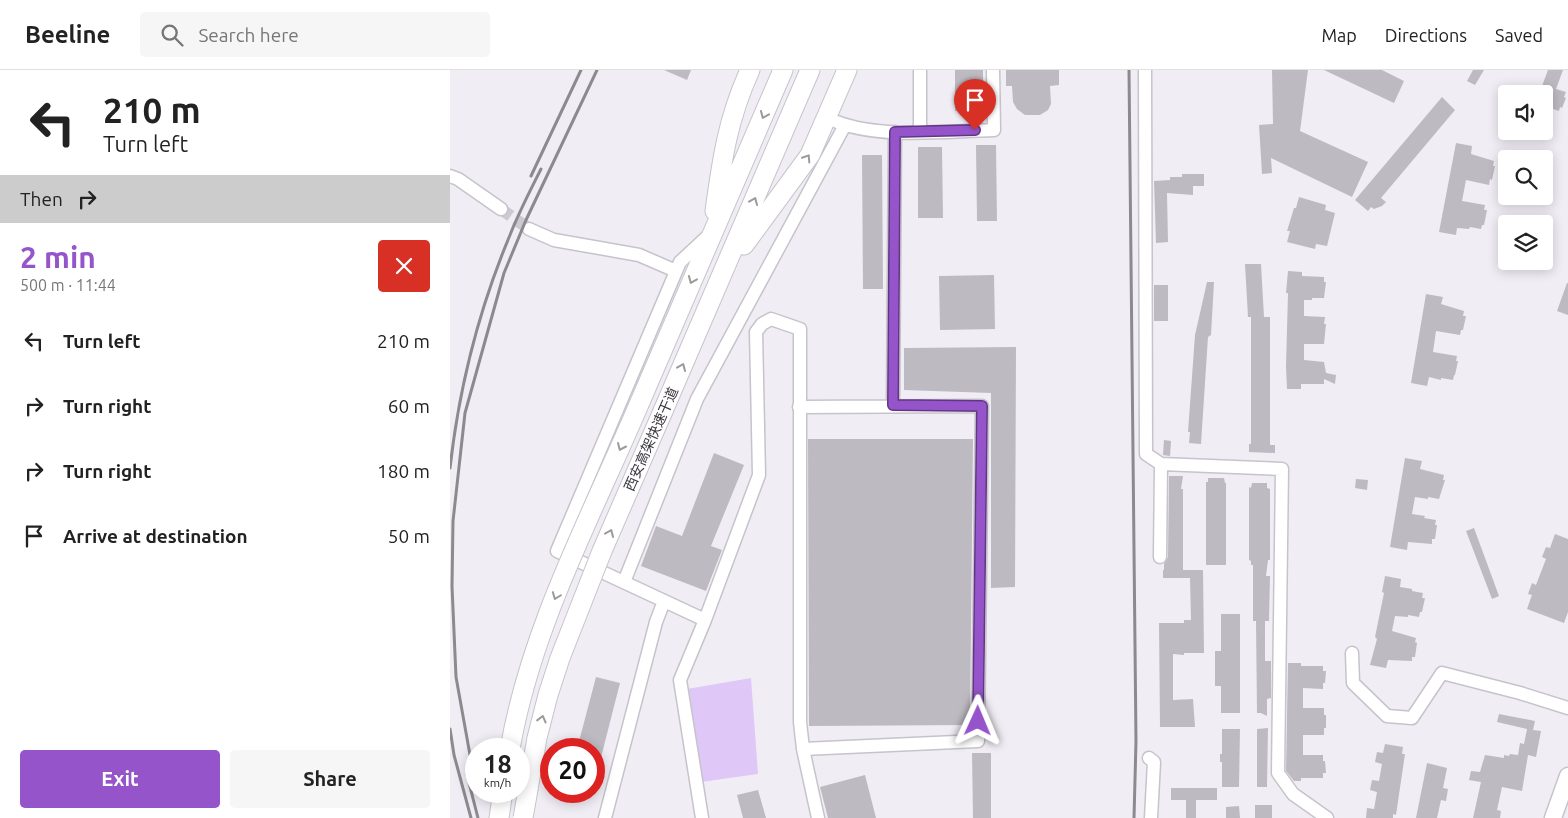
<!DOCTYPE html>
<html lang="en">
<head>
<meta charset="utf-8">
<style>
	:root { --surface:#fff; --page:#f6f6f6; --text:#222; --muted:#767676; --line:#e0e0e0; --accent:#9554ca }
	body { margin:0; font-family:Ubuntu,"Noto Sans SC",sans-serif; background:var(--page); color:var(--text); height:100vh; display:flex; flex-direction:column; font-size:19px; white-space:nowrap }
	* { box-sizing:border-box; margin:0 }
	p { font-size:16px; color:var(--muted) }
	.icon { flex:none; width:28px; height:28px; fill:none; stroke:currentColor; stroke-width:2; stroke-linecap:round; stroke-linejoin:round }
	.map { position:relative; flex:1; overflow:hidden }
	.details { display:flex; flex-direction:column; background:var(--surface); width:450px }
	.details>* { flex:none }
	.guide { background:#fff; color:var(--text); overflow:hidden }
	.controls { position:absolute; left:1048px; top:15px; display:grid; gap:10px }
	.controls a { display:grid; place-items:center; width:55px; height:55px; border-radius:5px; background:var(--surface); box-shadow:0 2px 12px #0003; font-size:25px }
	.speed { position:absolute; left:15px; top:668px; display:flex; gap:10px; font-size:25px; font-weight:700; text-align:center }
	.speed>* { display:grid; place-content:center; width:65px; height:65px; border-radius:50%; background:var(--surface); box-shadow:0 2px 12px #0003; line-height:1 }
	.speed small { font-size:12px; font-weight:400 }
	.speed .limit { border:8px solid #d22; background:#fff; color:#111 }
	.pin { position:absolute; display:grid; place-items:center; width:42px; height:42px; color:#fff; margin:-51px -21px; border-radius:50% 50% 50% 0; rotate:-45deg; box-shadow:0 0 5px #0007 }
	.pin .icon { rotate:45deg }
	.me { position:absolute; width:55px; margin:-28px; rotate:1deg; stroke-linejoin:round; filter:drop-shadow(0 0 4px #0008) }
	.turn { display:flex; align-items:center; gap:18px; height:105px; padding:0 20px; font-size:22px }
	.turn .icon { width:65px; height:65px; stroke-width:2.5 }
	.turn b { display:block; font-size:35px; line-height:42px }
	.then { display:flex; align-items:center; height:48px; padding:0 20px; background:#0003; gap:10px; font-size:19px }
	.round { display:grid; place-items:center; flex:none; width:52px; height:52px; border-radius:5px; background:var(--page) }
	.headline { display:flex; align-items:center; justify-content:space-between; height:85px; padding:0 20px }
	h1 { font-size:30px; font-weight:700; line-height:38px; color:var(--accent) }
	.button { display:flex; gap:10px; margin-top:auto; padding:10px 20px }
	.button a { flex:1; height:58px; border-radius:5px; background:var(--accent); color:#fff; font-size:20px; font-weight:700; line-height:58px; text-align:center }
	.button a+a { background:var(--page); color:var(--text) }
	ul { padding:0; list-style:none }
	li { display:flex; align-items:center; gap:15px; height:65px; padding:0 20px }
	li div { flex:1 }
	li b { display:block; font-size:19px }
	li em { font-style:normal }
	header { display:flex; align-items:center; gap:30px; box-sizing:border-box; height:70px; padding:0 25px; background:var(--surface); border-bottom:1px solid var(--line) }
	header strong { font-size:24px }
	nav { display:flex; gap:28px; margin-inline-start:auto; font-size:18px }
	.search { width:350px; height:45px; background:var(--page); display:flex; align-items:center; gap:12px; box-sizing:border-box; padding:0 18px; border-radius:5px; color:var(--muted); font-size:19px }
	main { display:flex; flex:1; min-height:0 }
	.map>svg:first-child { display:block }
	.green { fill:#dfc8f7 }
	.building { fill:#bdbac1 }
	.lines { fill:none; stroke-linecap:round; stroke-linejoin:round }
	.minor-tunnel { stroke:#ccc9d0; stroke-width:12; stroke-dasharray:12 6; stroke-linecap:butt }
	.minor-casing { stroke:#c7c3cb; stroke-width:15 }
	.major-casing { stroke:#c7c3cb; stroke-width:19 }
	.highway-casing { stroke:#c7c3cb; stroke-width:21 }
	.minor { stroke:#fff; stroke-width:12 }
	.major { stroke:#fff; stroke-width:16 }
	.highway { stroke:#fff; stroke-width:19 }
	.rail { stroke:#8c898f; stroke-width:3 }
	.highway-bridge-casing { stroke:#c7c3cb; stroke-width:21; stroke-linecap:butt }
	.highway-bridge { stroke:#fff; stroke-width:19 }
	.oneway { stroke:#9c9b9c }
	.route-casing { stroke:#613783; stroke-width:12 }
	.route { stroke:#9554ca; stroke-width:9 }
	.labels { text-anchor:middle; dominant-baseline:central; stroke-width:4; stroke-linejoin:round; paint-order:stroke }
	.street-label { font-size:14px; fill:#39373a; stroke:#fdfcff }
</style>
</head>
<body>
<header>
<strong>Beeline</strong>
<div class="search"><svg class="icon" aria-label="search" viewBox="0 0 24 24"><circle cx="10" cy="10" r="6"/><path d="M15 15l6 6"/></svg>Search here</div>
<nav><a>Map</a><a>Directions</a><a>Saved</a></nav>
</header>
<main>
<section class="details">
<div class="guide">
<div class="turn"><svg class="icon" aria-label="left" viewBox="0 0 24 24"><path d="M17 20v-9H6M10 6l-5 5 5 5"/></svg><div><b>210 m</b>Turn left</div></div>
<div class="then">Then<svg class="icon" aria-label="right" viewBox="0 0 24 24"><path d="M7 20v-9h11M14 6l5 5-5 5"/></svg></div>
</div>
<div class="headline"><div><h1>2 min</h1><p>500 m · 11:44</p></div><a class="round" style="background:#d93025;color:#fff"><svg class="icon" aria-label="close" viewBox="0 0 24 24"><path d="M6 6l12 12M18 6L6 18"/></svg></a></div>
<ul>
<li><svg class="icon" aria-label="left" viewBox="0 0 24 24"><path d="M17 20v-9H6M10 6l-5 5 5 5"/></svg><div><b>Turn left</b></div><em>210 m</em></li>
<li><svg class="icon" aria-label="right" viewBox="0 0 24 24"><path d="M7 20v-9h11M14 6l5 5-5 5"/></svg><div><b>Turn right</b></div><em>60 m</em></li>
<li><svg class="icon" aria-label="right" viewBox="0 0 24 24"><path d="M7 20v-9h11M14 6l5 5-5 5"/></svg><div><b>Turn right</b></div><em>180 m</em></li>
<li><svg class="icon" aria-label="arrive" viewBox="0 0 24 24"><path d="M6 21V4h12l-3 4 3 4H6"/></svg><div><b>Arrive at destination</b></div><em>50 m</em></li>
</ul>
<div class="button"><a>Exit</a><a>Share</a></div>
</section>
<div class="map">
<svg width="1118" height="748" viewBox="0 0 1118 748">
	<rect width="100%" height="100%" fill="#f1edf5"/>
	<path class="green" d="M301,608L308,704L251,712L237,619Z"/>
	<path class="building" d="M214,0H241L237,10Z
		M505,0H533V41H505Z
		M556,0H609V15L600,16L601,34L598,40L590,45H575L567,39L563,32L562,16H556Z
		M822,0H858L850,61L918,92L902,127L821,88L822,103L812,104L809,55L823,54Z
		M874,0H932L954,11L944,33Z
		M1023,0H1034L1025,15L1017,11Z
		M1098,0H1113L1106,19L1116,22L1114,27L1116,28L1112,38L1110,37L1109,41L1094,36V24H1089Z
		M992,27L1005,40L931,128L936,132L932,136L924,139L921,137L918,141L905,130Z
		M1006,73L1022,76L1021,84L1044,91L1043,96H1045L1042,110L1040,109L1039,115L1016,110L1012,131L1035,135L1034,140H1037L1034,155H1032L1031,159L1020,157L1019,159L1007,158L1006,165L989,162Z
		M526,75H546L547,151H527Z
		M468,77H492L493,148H468Z
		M412,85H432L433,219H413Z
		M732,104H754V116H743V125L717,123L718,172L706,173L704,111L720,110V107H732Z
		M849,127L876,135L875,140L885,143L877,176L866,174L865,179L837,172L840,161H837L844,138H846Z
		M795,194H811L814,247H820V375H825V383L799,382V374H801V247H798Z
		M838,201L852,202V206L874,207V212H876L874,228H862V230H854V246L875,247L874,254H876L874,274H854V290L874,292L876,303L886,305L885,314L874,309V314H851V319H837L836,296L838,223H836Z
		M544,205L545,259L490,260L489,206Z
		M757,212H764L761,265L758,267L751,374L739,373L740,362H738L745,265Z
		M1117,213H1118V245L1107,241Z
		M704,215H718V251H704Z
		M976,224L993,227L991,234L1014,241L1013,246H1016L1013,260H1011L1010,265L986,261L983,282L1007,286L1006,291H1008L1005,305H1004L1003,310L991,308V310L979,307L977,316L961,313Z
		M566,277L565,517L541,518V323L454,320V278Z
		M358,369H523L520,655L359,656Z
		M714,370L721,371L720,386L713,385Z
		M264,383L294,395L261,476L272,480L256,521L191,496L206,456L232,466Z
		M955,388L972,391L970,399L994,405L993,410H995L989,429L978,427V429L965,427L962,444L975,446L974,448L986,450L985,455H987L985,469H982V474L958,472L957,480L940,477Z
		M719,406H733L731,419H733V500H753L754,583H734V585L723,584V630L743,629L745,657H710L709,553H734V550H741L740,508H713V500H714V494L718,487Z
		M758,408H774L775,413H776V495H756V412H758Z
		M906,409L918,410L917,420L905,418Z
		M802,413H817V418L820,419V490H818L816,506H820L819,551H815V591H821V628L817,629V646L811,643H807L806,551H803V495H801V491L799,490V417L801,418Z
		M1024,458L1049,526L1042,529L1016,461Z
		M1105,464L1118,469V542L1114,553L1077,539L1082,525L1078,524L1082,513L1086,515L1096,489L1092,487L1096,477L1100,478Z
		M935,506L951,509L950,517L962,519V521L973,523L972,528H975L972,542H970L969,547L958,545V547L945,546L942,561L966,568L965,572L967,573L965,587H962V591L938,590L936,598L920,595L927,569L925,567L934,523L932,522Z
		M771,544H790V643H771V616H765V581H771Z
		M838,593H851V596H873V601H876L875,613H873V619L853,618V638H874V645H876V658H874V665H853V685H873V691H875L876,703H873V708H851V711H844L836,701Z
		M146,607L170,613L147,703H144V679H127Z
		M1049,644L1085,651L1083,660L1091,661L1086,687L1078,685L1072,721L1052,717L1047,740L1051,741L1050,748H1023L1031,712L1019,710L1021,701L1030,702L1035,685L1054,688V685L1059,686L1060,684L1068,685L1070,673L1074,674L1077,659L1047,652Z
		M818,658L817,717H807V659Z
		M772,659H790L789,717H772V692H770V684H772Z
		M935,674L953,677L952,684H955L946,745L943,744V748H916L917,738L924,739L927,722L920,720L922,710L929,711L932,694L925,692L927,682L933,683Z
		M522,683H541V748H523Z
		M977,693L997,698L993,718L998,719L996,731L991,730L987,748H966Z
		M415,705L426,748H378L370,717Z
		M721,718H767V730H746V748H736V730H721Z
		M308,720L316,748H293L287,725Z
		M805,735H822V748H805Z
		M789,736L790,748H776V737Z"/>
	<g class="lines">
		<path class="minor-tunnel" d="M51,139L79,159"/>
		<defs>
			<path id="minor" d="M695,0L696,384L711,394L832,399L828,703L843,724L877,748
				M387,52C432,69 495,61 544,60L543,0
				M470,61V0
				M0,106L8,109L51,139
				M79,159L104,170L189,185L226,201
				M443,335L445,62
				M349,337L532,336L528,671L353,679
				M710,487L711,394
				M174,512L247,329L395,55
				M255,550L309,405L306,262L312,254L321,249L350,259V652L353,679L368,748
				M902,583L903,613L937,646L962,648L992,603L1070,623L1118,638
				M699,688L704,692L701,748
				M155,748L206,552L214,531
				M252,748L230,610L255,550L107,481L230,192L258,166"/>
			<path id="major" d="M1103,748L1118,706"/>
			<path id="highway" d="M265,141C272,89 278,48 300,0
				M294,175L360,85L397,0
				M190,332L333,0
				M213,341L360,0
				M49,748L53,721"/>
		</defs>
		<use href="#minor" class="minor-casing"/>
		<use href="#major" class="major-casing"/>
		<use href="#highway" class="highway-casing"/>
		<use href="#minor" class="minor"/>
		<use href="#major" class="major"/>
		<use href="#highway" class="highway"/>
		<path class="rail" d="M679,0L686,671L684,748
			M81,106L131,0
			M0,398C9,318 29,239 60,165C69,142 80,121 91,99
			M0,659L4,685L21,748
			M17,705L28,748
			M26,713L20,685L6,607L2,516L3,451L15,343L54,203L76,150L147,0"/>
		<defs>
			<path id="highway-bridge" d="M60,679C81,557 142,445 190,332
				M73,748L87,668L98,625L110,588L152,481L213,341"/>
		</defs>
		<use href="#highway-bridge" class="highway-bridge-casing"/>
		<use href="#highway-bridge" class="highway-bridge"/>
	</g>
	<defs><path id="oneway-chevron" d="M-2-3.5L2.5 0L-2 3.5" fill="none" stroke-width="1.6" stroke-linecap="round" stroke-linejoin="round" transform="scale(1.25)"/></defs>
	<g class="oneway">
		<use href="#oneway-chevron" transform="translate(314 45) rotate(113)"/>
		<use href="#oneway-chevron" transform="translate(357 88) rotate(-57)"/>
		<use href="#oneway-chevron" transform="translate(304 131) rotate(-67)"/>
		<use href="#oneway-chevron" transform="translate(242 210) rotate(113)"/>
		<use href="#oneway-chevron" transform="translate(232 297) rotate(-67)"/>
		<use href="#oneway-chevron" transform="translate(171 377) rotate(114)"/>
		<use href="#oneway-chevron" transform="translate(160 463) rotate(-67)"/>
		<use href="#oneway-chevron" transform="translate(106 526) rotate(111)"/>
		<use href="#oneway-chevron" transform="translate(92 649) rotate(-76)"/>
	</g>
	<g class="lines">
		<defs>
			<path id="route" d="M525,60L445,62L443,335L532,336L528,651"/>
		</defs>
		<use href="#route" class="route-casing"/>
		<use href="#route" class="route"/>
	</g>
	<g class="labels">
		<g class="street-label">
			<text transform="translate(201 369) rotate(-66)">西安高架快速干道</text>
		</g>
	</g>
</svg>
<div class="controls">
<a><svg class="icon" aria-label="sound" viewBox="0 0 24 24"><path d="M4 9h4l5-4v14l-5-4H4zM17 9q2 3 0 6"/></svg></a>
<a><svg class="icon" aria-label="search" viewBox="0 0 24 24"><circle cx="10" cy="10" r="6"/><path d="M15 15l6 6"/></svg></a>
<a><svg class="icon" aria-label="layers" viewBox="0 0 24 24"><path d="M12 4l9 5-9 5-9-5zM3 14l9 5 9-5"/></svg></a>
</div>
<div class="speed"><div>18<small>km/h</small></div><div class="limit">20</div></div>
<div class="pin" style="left:525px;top:60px;background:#d93025"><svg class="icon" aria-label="arrive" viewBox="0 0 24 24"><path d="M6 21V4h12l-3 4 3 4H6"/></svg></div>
<svg class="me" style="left:528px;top:651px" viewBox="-20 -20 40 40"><path d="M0-17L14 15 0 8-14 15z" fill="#9554ca" stroke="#fff" stroke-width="4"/></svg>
</div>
</main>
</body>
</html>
